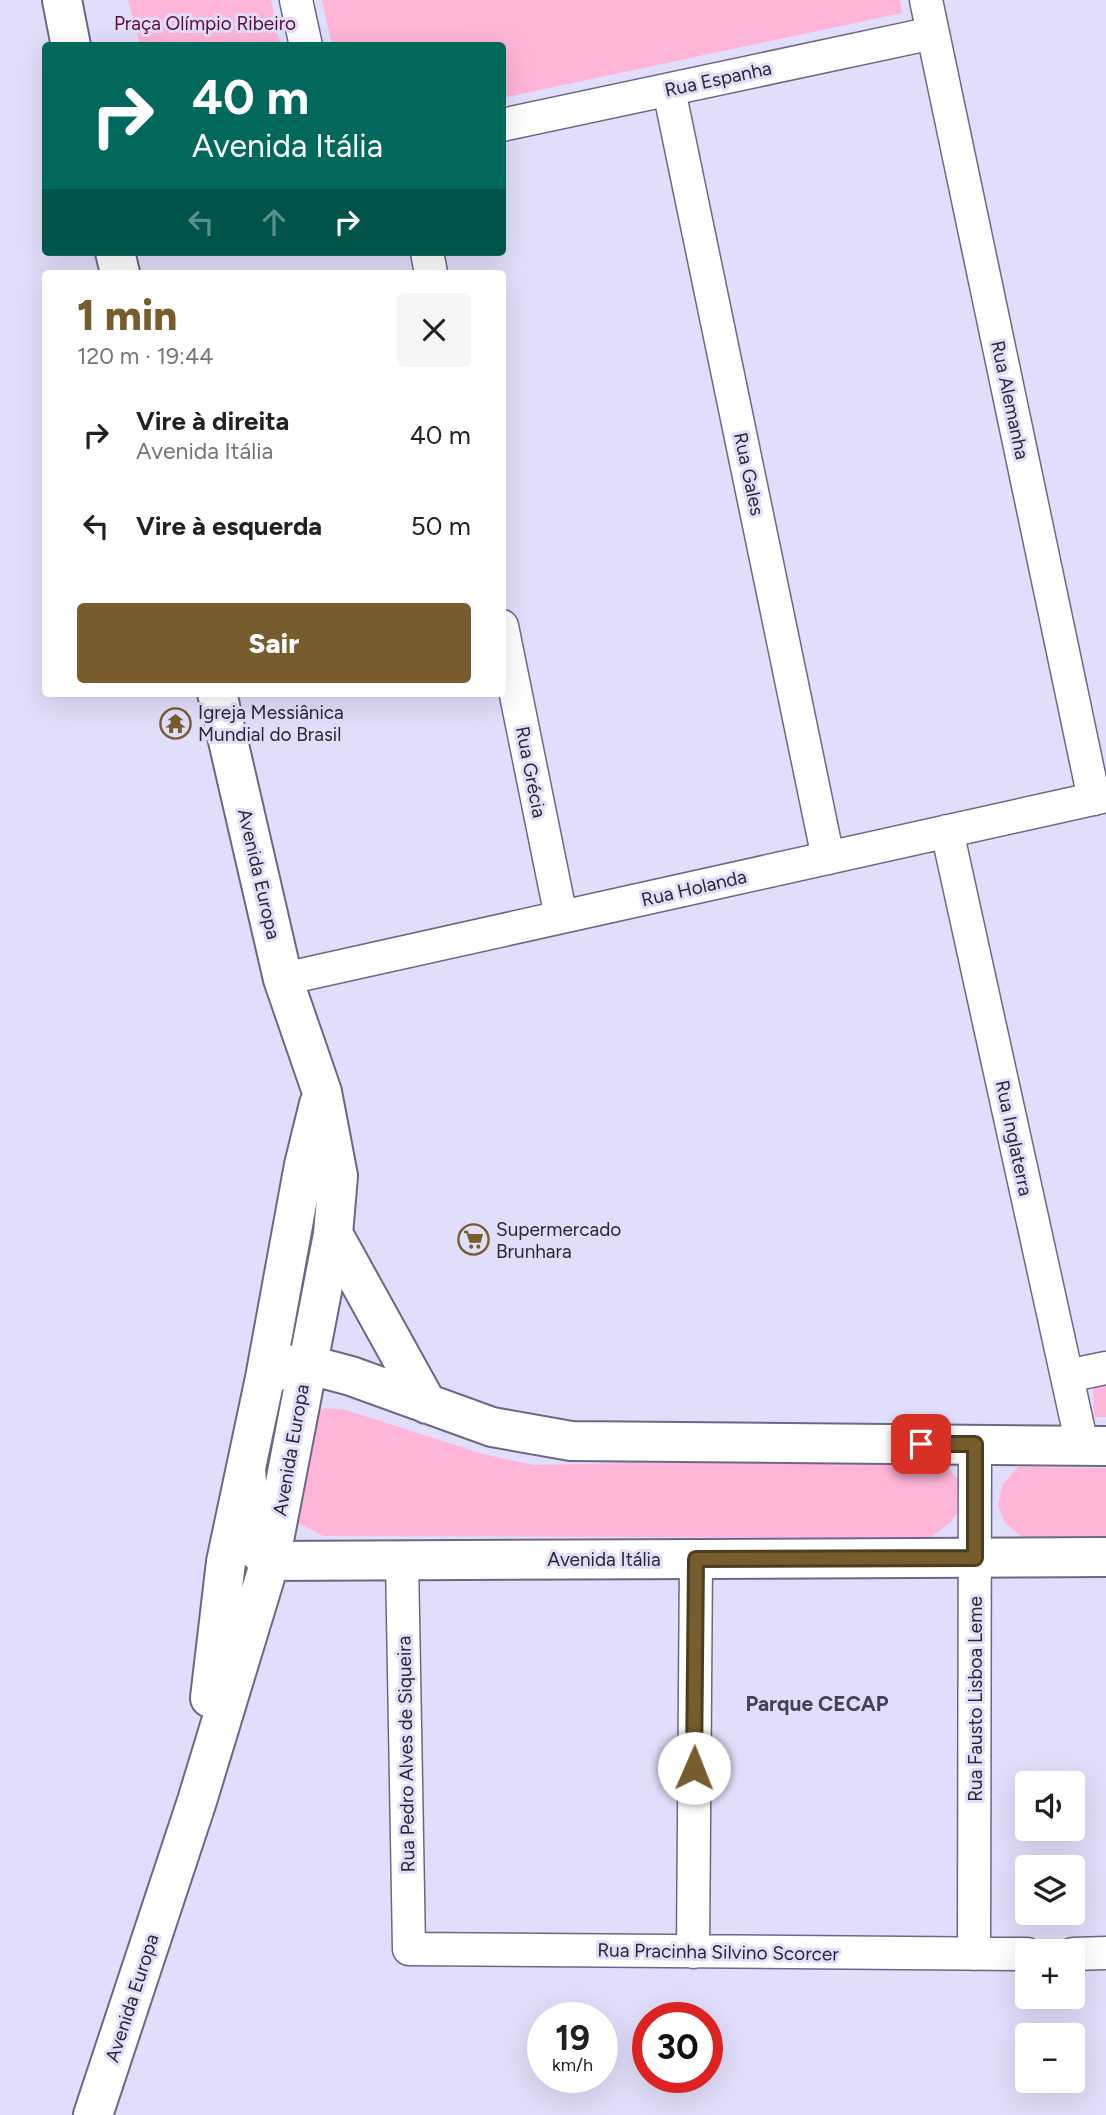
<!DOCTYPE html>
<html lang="pt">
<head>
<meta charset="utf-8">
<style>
	:root { --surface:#fff; --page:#f6f6f6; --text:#202124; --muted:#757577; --accent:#775c2e }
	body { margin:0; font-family:Figtree,sans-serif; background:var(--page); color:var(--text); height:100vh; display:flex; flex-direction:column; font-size:26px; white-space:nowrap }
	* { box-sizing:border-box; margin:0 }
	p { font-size:23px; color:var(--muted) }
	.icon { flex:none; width:38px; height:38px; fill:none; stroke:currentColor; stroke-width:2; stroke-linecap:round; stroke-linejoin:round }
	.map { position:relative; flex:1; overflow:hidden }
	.sheet { position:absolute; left:42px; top:270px; width:464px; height:427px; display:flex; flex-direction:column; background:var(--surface); border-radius:7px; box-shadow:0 7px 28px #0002 }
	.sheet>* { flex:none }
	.top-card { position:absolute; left:42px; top:42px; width:464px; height:214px; border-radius:7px; box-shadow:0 7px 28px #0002; background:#00695c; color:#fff; overflow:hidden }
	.tools { position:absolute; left:1015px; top:1771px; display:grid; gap:14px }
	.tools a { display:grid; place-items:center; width:70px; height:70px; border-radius:7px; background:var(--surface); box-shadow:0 7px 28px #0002; font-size:35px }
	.speed { position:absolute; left:527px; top:2002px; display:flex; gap:14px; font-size:35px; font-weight:700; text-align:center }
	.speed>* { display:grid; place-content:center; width:91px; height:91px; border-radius:50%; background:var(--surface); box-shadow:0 7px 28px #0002; line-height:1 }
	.speed small { font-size:18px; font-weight:400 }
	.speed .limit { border:10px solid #d22; background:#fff; color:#111 }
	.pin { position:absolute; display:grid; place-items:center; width:60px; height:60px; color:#fff; margin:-30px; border-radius:14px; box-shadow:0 4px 10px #0006 }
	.me { position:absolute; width:77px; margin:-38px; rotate:1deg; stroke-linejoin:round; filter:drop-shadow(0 0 5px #0008) }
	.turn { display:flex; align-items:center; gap:24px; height:147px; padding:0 35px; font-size:32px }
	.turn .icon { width:91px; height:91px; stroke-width:2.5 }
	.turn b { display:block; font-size:49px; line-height:60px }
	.lanes { display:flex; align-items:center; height:66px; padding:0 35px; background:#0003; justify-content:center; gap:35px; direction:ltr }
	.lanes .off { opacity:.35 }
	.round { display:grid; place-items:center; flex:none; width:74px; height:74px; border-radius:7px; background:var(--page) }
	.summary { display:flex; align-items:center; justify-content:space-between; height:119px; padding:0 35px }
	h1 { font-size:42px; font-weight:800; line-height:52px; color:var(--accent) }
	.button { display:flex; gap:14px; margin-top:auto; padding:14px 35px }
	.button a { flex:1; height:80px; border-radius:7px; background:var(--accent); color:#fff; font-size:28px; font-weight:800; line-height:80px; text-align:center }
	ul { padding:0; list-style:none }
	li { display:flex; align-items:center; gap:21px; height:91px; padding:0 35px }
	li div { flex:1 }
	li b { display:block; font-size:26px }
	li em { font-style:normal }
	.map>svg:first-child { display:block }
	.green { fill:#feb5d8 }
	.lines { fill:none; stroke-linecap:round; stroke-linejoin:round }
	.minor-casing { stroke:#6b6887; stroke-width:35 }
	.tertiary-casing { stroke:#6b6887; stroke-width:42 }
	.minor { stroke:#fff; stroke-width:32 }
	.tertiary { stroke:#fff; stroke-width:38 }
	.route-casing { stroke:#4d3c1e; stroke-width:18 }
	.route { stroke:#775c2e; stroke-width:12 }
	.labels { text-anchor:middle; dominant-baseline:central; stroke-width:6; stroke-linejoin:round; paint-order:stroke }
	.park-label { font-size:19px; fill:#5f093f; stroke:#e0defa }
	.street-label { font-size:19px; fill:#292734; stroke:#e0defa }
	.poi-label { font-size:19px; fill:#292734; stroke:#e0defa; text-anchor:start }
	.neighbourhood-label { font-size:21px; font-weight:bold; fill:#43405c; stroke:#e0defa }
</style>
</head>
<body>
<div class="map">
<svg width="1106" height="2115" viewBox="0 0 1106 2115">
	<rect width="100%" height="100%" fill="#e0defa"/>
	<path class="green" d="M128,0H271L280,45H140Z
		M322,0H900L902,13L502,98V46L332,45Z
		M1106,1378V1417H1094L1093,1381Z
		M324,1408L346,1410L483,1454L533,1465L920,1457L946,1466L962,1483V1506L950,1523L930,1538L323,1536L292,1520L307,1423Z
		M1018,1467L1106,1468V1537H1022L1005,1523L998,1505L1003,1484Z"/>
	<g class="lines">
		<defs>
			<path id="minor" d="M296,0L306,46
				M926,0L1094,799
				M669,90L828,858
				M502,125L933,33
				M427,252L431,273
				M502,626L561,917
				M947,831L1082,1445
				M283,979L1106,796
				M1067,1376L1106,1368
				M402,1560L409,1949L1027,1954
				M693,1952L696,1559
				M974,1954L975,1444
				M1073,1954L1106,1953"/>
			<path id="tertiary" d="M62,0L71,46
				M115,252L120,273
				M333,1234L427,1404
				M265,1378L287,1365L306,1364L351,1376L492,1427L571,1441L1106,1446
				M246,1468L251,1541L259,1552L270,1561L1106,1557
				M210,1698L226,1562L265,1378L304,1165L319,1104
				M93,2115L197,1801L270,1561L333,1234L338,1176L322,1092L283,979L217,693"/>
		</defs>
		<use href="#minor" class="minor-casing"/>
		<use href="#tertiary" class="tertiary-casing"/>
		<use href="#minor" class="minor"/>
		<use href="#tertiary" class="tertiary"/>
	</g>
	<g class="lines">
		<defs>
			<path id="route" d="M694,1768L696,1559L975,1558V1444H921"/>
		</defs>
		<use href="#route" class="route-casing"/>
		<use href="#route" class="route"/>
	</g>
	<defs>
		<symbol id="temple-ring" viewBox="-11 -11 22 22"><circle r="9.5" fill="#e0defa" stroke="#775c2e" stroke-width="1.5"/><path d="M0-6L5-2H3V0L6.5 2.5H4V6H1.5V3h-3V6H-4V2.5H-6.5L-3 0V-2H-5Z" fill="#775c2e"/></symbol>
		<symbol id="supermarket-ring" viewBox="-11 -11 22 22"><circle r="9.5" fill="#e0defa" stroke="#775c2e" stroke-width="1.5"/><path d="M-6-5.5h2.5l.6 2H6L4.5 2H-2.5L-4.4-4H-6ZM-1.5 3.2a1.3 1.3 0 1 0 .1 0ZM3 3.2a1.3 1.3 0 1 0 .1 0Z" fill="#775c2e"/></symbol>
	</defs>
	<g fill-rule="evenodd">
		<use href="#temple-ring" x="158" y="706" width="35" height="35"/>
		<use href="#supermarket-ring" x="456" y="1222" width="35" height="35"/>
	</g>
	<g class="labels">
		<g class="park-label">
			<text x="205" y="23">Praça Olímpio Ribeiro</text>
		</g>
		<g class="street-label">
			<text transform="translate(718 79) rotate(-12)">Rua Espanha</text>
			<text transform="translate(1010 400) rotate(78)">Rua Alemanha</text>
			<text transform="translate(749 474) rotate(78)">Rua Gales</text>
			<text transform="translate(531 772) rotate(79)">Rua Grécia</text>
			<text transform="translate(259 874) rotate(77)">Avenida Europa</text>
			<text transform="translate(694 888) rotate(-13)">Rua Holanda</text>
			<text transform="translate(1014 1138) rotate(78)">Rua Inglaterra</text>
			<text transform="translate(291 1450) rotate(-80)">Avenida Europa</text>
			<text x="604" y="1559">Avenida Itália</text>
			<text transform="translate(975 1699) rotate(-90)">Rua Fausto Lisboa Leme</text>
			<text transform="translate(406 1754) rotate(-91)">Rua Pedro Alves de Siqueira</text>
			<text transform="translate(718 1952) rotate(1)">Rua Pracinha Silvino Scorcer</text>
			<text transform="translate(132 1998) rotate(-72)">Avenida Europa</text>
		</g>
		<g class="poi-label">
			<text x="198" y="712">Igreja Messiânica<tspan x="198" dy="22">Mundial do Brasil</tspan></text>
			<text x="496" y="1229">Supermercado<tspan x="496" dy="22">Brunhara</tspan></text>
		</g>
		<g class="neighbourhood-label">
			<text x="817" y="1703">Parque CECAP</text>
		</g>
	</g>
</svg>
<div class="tools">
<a><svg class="icon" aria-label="sound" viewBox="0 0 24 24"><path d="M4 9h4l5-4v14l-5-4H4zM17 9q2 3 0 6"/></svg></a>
<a><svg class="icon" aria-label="layers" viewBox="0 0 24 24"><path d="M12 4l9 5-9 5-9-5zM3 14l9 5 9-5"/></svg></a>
<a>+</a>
<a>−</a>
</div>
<div class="speed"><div>19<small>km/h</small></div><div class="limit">30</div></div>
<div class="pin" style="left:921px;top:1444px;background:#d93025"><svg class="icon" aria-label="arrive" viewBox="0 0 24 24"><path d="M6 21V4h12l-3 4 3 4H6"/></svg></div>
<svg class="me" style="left:694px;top:1768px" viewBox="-20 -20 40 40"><circle r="19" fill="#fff"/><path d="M0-13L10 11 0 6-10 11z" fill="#775c2e"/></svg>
<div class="top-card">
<div class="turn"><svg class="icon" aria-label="right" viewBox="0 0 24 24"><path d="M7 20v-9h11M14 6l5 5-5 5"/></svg><div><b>40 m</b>Avenida Itália</div></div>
<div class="lanes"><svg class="icon off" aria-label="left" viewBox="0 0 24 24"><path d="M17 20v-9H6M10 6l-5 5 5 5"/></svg><svg class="icon off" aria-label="ahead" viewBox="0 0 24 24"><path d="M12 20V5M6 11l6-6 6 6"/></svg><svg class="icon" aria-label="right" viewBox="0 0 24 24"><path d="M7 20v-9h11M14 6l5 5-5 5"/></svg></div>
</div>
<section class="sheet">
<div class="summary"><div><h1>1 min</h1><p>120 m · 19:44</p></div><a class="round"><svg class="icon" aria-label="close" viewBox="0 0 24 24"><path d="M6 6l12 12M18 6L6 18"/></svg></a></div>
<ul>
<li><svg class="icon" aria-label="right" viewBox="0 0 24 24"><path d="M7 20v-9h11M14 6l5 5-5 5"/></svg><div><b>Vire à direita</b><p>Avenida Itália</p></div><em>40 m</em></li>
<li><svg class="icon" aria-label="left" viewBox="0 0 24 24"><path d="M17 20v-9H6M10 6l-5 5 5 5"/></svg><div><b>Vire à esquerda</b></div><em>50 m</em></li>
</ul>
<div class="button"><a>Sair</a></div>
</section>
</div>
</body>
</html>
